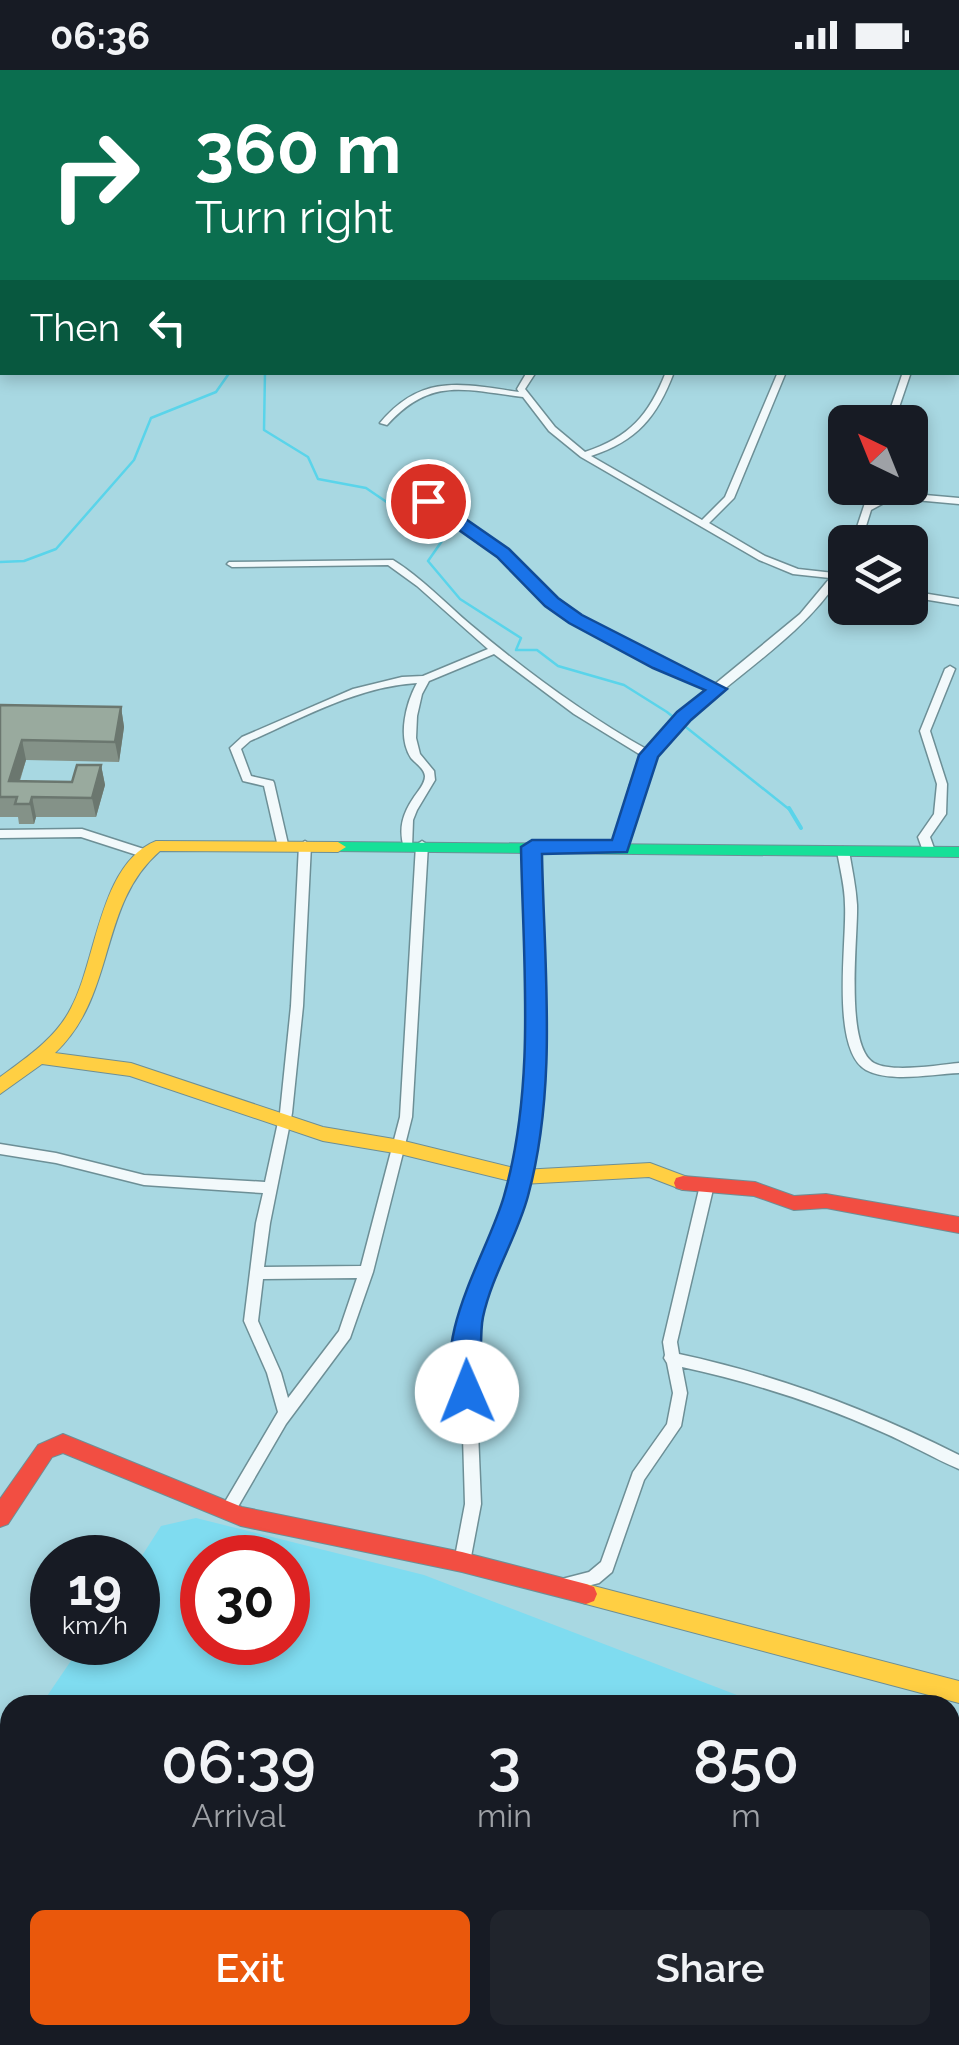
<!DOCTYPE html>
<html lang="en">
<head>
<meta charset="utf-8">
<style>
	:root { --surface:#171b24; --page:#20242c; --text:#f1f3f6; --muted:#9ea1a6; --accent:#ea580c }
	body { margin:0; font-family:Raleway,sans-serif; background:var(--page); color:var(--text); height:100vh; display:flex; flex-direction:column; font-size:38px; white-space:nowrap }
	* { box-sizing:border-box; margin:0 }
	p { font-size:32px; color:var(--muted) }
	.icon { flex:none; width:55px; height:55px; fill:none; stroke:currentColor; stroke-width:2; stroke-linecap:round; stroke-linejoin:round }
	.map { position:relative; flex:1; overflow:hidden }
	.drawer { position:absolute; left:0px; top:1625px; width:960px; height:350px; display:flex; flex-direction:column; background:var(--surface); border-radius:30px 30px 0 0; box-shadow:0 5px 15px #0003 }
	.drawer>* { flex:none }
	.top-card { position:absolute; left:0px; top:0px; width:960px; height:305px; box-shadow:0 5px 15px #0003; background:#0b6e4f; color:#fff; overflow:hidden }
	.needle { width:65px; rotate:317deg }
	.fabs { position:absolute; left:828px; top:335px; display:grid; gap:20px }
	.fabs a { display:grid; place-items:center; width:100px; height:100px; border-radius:15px; background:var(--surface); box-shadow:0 5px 15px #0003; font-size:50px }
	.speed { position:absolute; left:30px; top:1465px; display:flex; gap:20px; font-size:50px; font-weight:700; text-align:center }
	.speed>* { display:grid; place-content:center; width:130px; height:130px; border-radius:50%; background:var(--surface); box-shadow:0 5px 15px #0003; line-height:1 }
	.speed small { font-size:25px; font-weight:400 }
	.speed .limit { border:15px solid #d22; background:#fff; color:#111 }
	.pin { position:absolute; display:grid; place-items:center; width:85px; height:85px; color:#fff; margin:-42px; border:5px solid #fff; border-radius:50%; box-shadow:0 2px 10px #0007 }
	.me { position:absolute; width:110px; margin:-55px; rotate:359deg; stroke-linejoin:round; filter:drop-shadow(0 0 8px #0008) }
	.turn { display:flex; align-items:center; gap:35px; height:210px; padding:0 30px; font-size:45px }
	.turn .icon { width:130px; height:130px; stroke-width:2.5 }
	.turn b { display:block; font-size:70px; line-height:85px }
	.then { display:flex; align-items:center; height:95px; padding:0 30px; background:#0003; gap:20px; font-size:38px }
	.eta { display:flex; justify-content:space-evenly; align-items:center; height:170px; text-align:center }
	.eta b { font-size:60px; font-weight:600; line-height:70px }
	.primary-button { display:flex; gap:20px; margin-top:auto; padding:20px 30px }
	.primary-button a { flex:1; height:115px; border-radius:15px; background:var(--accent); color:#fff; font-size:40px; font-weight:600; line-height:115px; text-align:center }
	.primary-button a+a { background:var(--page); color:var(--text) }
	.status { display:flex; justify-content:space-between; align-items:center; height:70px; padding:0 50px; background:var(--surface); direction:ltr }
	.status svg { height:28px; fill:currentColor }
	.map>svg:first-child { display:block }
	.built { fill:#7fdcf0; fill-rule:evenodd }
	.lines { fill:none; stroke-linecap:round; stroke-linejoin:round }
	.stream-far1 { stroke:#5ad4ea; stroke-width:2.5 }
	.stream { stroke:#5ad4ea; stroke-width:4 }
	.street-casing { stroke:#6d8f96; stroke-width:3 }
	.fast-casing { stroke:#6d8f96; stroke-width:2 }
	.slow-casing { stroke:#6d8f96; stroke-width:2 }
	.jam-casing { stroke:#6d8f96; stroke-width:2 }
	.street { fill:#f2f9fb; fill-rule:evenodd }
	.fast { fill:#16e098; fill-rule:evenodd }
	.slow { fill:#ffcf43; fill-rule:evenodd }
	.jam { fill:#f24e42; fill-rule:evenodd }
	.wall { fill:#849288 }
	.shaded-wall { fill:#6b776f }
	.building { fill:#99aa9e; stroke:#6b776f; stroke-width:2.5 }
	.route { fill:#1a73e8; stroke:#114b97; stroke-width:2.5 }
</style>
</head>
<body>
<div class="status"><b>06:36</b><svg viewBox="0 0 49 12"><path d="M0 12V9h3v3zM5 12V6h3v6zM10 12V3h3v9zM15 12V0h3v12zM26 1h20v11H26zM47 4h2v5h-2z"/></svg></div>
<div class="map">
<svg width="959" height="1975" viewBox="0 0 959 1975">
	<rect width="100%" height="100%" fill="#a8d8e2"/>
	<path class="built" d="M196,1448L424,1505L763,1635H41L83,1573L138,1572V1492L161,1456ZM202,1488H288V1572H202Z
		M10,1680V1965H950V1706L959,1710V1975H0V1695Z"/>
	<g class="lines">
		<path class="stream-far1" d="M265,302L264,360L308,387L318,409L366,418L391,435L422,446L442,471L428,491L460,529L521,568L516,580H537L558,596L624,615L667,642L790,740
			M0,492L24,491L56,479L134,390L151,348L216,322L230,302"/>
		<path class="stream" d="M789,738L801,758"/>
		<defs>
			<path id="street" d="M302,0H310L307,2H300Z
				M671,0H681L677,2H669Z
				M958,60H959V64H958Z
				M958,176H959V180H958Z
				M958,297H959V303L958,302Z
				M527,302H536L525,319L555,357L585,382C630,367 649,345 666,302H674C657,347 637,371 591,386L702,450L725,427L778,302H786L734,428L709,453L765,486L798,499L834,503L842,491L845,490V500L843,504H845V510L839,509C810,554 762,588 722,621C697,641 668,662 651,691C636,719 635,751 624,780H616L614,777L630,715L644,687L574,644L494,584L429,611L422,624L417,646L416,668L420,684L434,701L435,710L417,740L413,750L412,778H404C398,758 403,743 414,727C418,721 425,714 425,706C424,698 416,694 411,688C397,667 406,633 417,613C357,617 304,647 250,671L241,679L251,706L273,711L274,713L288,774L282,778L278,777L264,716L243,711L230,678L242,667L353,619L402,607L423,606L488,579L417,516L388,495L232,497L227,494L229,492L393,490C422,508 445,533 471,555C526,601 585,645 648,680L670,654L709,619L655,596L572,551L549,534L500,485L425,433V429H431L506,481L555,530L578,547L663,592L715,614L800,544L830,508L793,504L759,490L581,387L549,361L523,327C465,320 431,306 387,355L380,353C422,303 461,314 519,322L517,319Z
				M903,302H911L894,352H886Z
				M870,418H879L874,431L891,422L959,428V434L893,428L871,440L861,472H852Z
				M910,521L959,529V535L910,527Z
				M950,596L955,599L930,661L947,714L946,744L930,767L935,781L929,785L923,781L918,767L934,744L937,714L920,661L945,599Z
				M82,759L147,780L149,783L143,787L81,767L0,768V760Z
				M305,771L311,775L303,936L292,1043L270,1153L264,1197L361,1196L400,1047L416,775L422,771L428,775L412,1047L373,1202L350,1268L286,1354L232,1447L227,1449L222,1447L219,1442L222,1437L278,1342L267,1303L244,1251L256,1153L263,1123L144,1115L56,1093L0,1084V1074L56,1083L144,1105L265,1112L280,1043L291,936L299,775ZM357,1208L339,1261L288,1328L281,1303L258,1251L263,1209Z
				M532,773L538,777L540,960L537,1047L523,1127L488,1214L474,1265L481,1434L470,1492L467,1497L462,1499L457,1497L454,1492L465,1434L460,1265L474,1214L509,1127L525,1047L528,960L526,777Z
				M843,777L849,781C852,799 856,817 857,835C858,867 844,976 874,993C892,1003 938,995 959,993V1003C934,1004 889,1013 866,1000C830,979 847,872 845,835C845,817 840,799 837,781Z
				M707,1110L712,1111L714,1115L677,1272L679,1284C777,1305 870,1340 959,1385V1399C933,1388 908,1373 882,1362C817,1333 751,1312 682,1297L687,1323L681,1356L644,1410L612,1502L599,1513L564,1522L558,1520L556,1515L558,1510L589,1502L601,1492L633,1402L667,1354L673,1323L667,1293L664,1288L665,1285L663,1272L700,1115L702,1111Z"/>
			<path id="fast" d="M338,772L959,777V787L332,781L330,777L332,773Z"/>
			<path id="slow" d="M156,771L338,772L346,777L338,782L160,781C97,836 118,923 55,983L131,993L323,1057L400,1070L522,1100L650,1093L690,1108L692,1113L690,1118L683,1120L649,1107L522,1114L400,1084L323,1071L130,1006L42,994L0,1024V1007C26,988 56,968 71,938C97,890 99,794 156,771Z
				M586,1514L959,1611V1633L586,1534L578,1531L575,1524L578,1517Z"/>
			<path id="jam" d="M683,1106L755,1112L794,1126L826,1124L959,1147V1163L826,1138L794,1140L754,1126L683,1120L676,1118L674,1113L676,1108Z
				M63,1364L242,1437L462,1482L586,1514L594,1517L597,1524L594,1531L586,1534L462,1502L241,1456L63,1383L52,1387L8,1454L0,1457V1429L38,1375Z"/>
		</defs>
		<use href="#street" class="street-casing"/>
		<use href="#fast" class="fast-casing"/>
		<use href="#slow" class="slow-casing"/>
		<use href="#jam" class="jam-casing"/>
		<use href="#street" class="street"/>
		<use href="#fast" class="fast"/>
		<use href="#slow" class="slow"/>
		<use href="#jam" class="jam"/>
	</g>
	<path class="wall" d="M0,635L121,637L124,657L119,692L26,690L20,711L72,712L101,695L105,715L96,747H36L34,754H19L18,747H0Z"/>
	<path class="shaded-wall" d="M121,637L124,657L119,692L115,672Z
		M22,670L26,690L14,727L9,711Z
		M101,695L105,715L96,747L92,728Z
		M32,727L36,747L34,754L30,734Z"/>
	<path class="building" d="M0,635L121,637L115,672L22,670L9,711L72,712L77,695H101L92,728L32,727L30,734H15L17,727H0Z"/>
	<path class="route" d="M422,427H434L509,479L558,528L582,545L727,619L691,650L658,687L627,782L542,784C544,896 558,1016 528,1126C517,1167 492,1205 483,1247C478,1271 485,1311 476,1330L467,1333L458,1330C429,1270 488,1183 504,1126C536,1015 523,891 521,777L532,770H612L639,685L677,642L705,620L653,598L569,553L545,536L497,487L422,434Z"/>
</svg>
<div class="fabs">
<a><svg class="needle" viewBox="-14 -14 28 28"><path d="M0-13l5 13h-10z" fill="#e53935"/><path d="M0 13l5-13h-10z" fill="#9ea1a6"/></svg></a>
<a><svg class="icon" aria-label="layers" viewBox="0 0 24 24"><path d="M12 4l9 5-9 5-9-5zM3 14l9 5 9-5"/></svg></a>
</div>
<div class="speed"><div>19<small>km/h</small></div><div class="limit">30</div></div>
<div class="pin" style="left:428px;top:431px;background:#d93025"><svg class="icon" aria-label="arrive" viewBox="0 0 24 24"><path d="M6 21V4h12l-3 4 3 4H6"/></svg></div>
<svg class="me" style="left:467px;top:1322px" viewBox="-20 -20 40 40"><circle r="19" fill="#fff"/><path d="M0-13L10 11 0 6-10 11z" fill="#1a73e8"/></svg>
<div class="top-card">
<div class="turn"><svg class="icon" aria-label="right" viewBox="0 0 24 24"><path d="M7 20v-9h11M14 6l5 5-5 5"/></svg><div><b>360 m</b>Turn right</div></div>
<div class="then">Then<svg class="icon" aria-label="left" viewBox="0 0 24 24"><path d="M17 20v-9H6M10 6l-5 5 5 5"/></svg></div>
</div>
<section class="drawer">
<div class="eta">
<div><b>06:39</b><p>Arrival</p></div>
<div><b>3</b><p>min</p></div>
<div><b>850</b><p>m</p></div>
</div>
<div class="primary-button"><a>Exit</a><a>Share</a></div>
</section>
</div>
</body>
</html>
